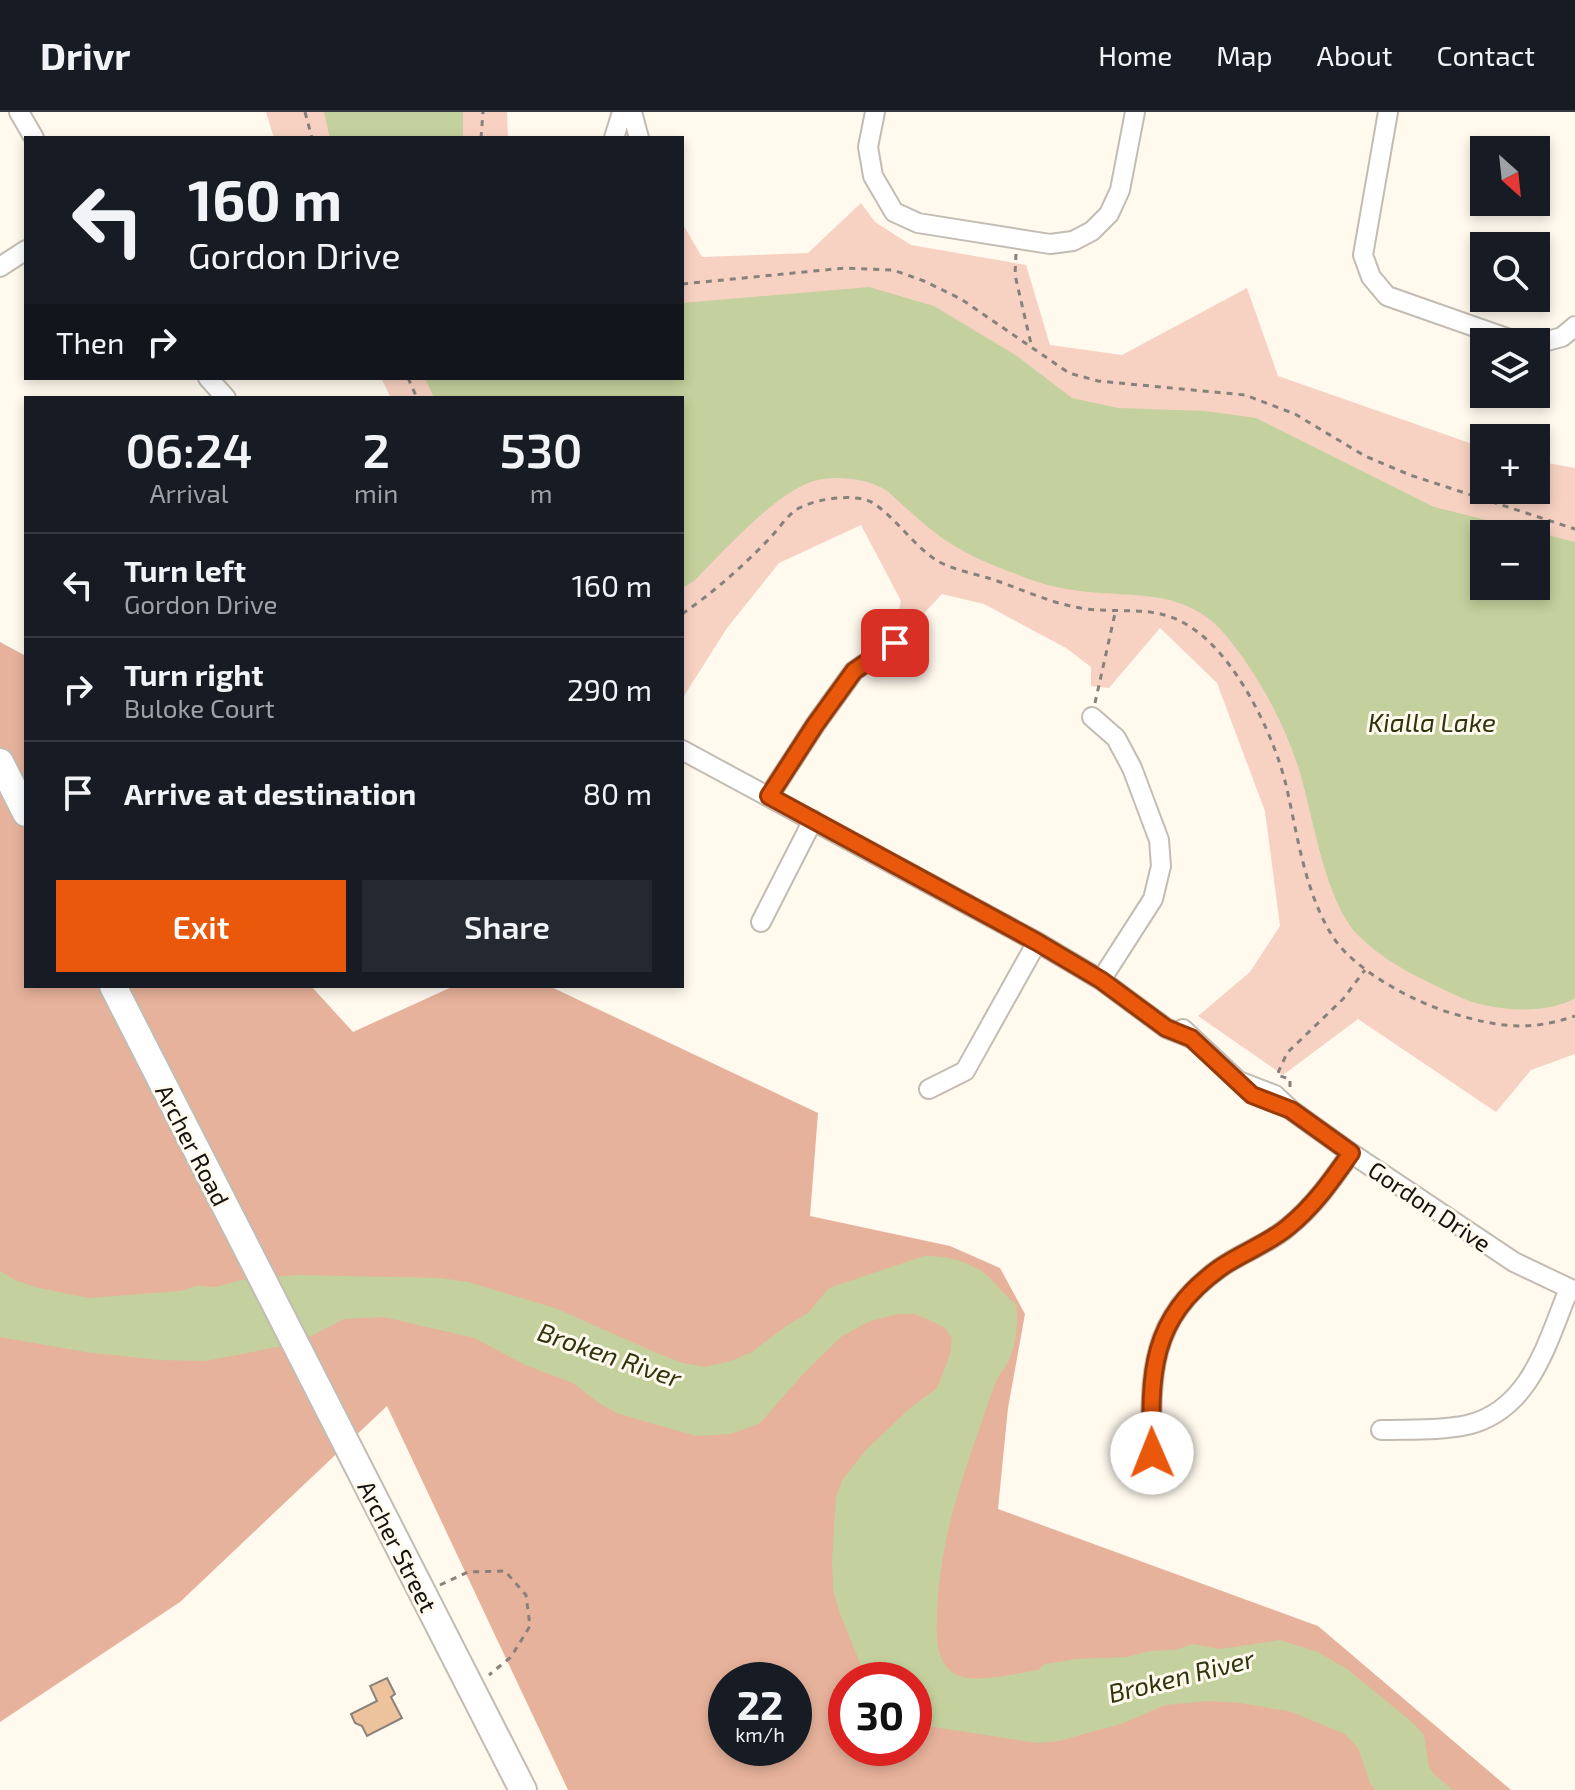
<!DOCTYPE html>
<html lang="en">
<head>
<meta charset="utf-8">
<style>
	:root { --surface:#171b24; --page:#242831; --text:#f1f3f6; --muted:#9ea1a6; --line:#363941; --accent:#ea580c }
	body { margin:0; font-family:"Exo 2",sans-serif; background:var(--page); color:var(--text); height:100vh; display:flex; flex-direction:column; font-size:30px; white-space:nowrap }
	* { box-sizing:border-box; margin:0 }
	p { font-size:26px; color:var(--muted) }
	.icon { flex:none; width:44px; height:44px; fill:none; stroke:currentColor; stroke-width:2; stroke-linecap:round; stroke-linejoin:round }
	.map { position:relative; flex:1; overflow:hidden }
	.panel { position:absolute; left:24px; top:284px; width:660px; height:592px; display:flex; flex-direction:column; background:var(--surface); border-radius:0px; box-shadow:0 4px 12px #0003 }
	.panel>* { flex:none }
	.hud { position:absolute; left:24px; top:24px; width:660px; height:244px; border-radius:0px; box-shadow:0 4px 12px #0003; background:#171b24; color:var(--text); overflow:hidden }
	.needle { width:52px; rotate:153deg }
	.buttons { position:absolute; left:1470px; top:24px; display:grid; gap:16px }
	.buttons a { display:grid; place-items:center; width:80px; height:80px; border-radius:0px; background:var(--surface); box-shadow:0 4px 12px #0003; font-size:40px }
	.speed { position:absolute; left:708px; top:1550px; display:flex; gap:16px; font-size:40px; font-weight:700; text-align:center }
	.speed>* { display:grid; place-content:center; width:104px; height:104px; border-radius:50%; background:var(--surface); box-shadow:0 4px 12px #0003; line-height:1 }
	.speed small { font-size:20px; font-weight:400 }
	.speed .limit { border:12px solid #d22; background:#fff; color:#111 }
	.pin { position:absolute; display:grid; place-items:center; width:68px; height:68px; color:#fff; margin:-34px; border-radius:16px; box-shadow:0 4px 12px #0006 }
	.me { position:absolute; width:88px; margin:-44px; rotate:359deg; stroke-linejoin:round; filter:drop-shadow(0 0 6px #0008) }
	.turn { display:flex; align-items:center; gap:28px; height:168px; padding:0 32px; font-size:36px }
	.turn .icon { width:104px; height:104px; stroke-width:2.5 }
	.turn b { display:block; font-size:56px; line-height:68px }
	.then { display:flex; align-items:center; height:76px; padding:0 32px; background:#0003; gap:16px; font-size:30px }
	.eta { display:flex; justify-content:space-evenly; align-items:center; height:136px; text-align:center }
	.eta b { font-size:48px; font-weight:600; line-height:56px }
	.action { display:flex; gap:16px; margin-top:auto; padding:16px 32px }
	.action a { flex:1; height:92px; border-radius:0px; background:var(--accent); color:#fff; font-size:32px; font-weight:600; line-height:92px; text-align:center }
	.action a+a { background:var(--page); color:var(--text) }
	ul { padding:0; list-style:none }
	li { display:flex; align-items:center; gap:24px; height:104px; padding:0 32px; border-top:2px solid var(--line) }
	li div { flex:1 }
	li b { display:block; font-size:30px }
	li em { font-style:normal }
	header { display:flex; align-items:center; gap:48px; box-sizing:border-box; height:112px; padding:0 40px; background:var(--surface); border-bottom:2px solid var(--line) }
	header strong { font-size:38px }
	nav { display:flex; gap:44px; margin-inline-start:auto; font-size:28px }
	.map>svg:first-child { display:block }
	.green { fill:#f7d2c2; fill-rule:evenodd }
	.forest { fill:#e7b29b; fill-rule:evenodd }
	.water { fill:#c4d09d; fill-rule:evenodd }
	.building { fill:#edc39d; stroke:#8b827b; stroke-width:2 }
	.lines { fill:none; stroke-linecap:round; stroke-linejoin:round }
	.minor-casing { stroke:#c2bcb3; stroke-width:22 }
	.secondary-casing { stroke:#c2bcb3; stroke-width:30 }
	.path { stroke:#86827b; stroke-width:3; stroke-dasharray:6 6; stroke-linecap:butt }
	.minor { stroke:#fff; stroke-width:18 }
	.secondary { stroke:#fff; stroke-width:26 }
	.route-casing { stroke:#983908; stroke-width:20 }
	.route { stroke:#ea580c; stroke-width:14 }
	.labels { text-anchor:middle; dominant-baseline:central; stroke-width:6; stroke-linejoin:round; paint-order:stroke }
	.street-label { font-size:24px; fill:#14120f; stroke:#fff9ee }
	.water-label { font-size:26px; font-style:italic; fill:#2e350d; stroke:#fff9ee }
</style>
</head>
<body>
<header>
<strong>Drivr</strong>
<nav><a>Home</a><a>Map</a><a>About</a><a>Contact</a></nav>
</header>
<div class="map">
<svg width="1575" height="1678" viewBox="0 0 1575 1678">
	<rect width="100%" height="100%" fill="#fff9ee"/>
	<path class="green" d="M266,0H507L508,26H274Z
		M861,91L875,110L911,133L1026,153L1050,233L1122,243L1247,176L1278,264L1484,336V378H1536V349L1575,356V942L1531,958L1496,1000L1358,907L1283,963L1198,904L1250,860L1280,814L1265,699L1217,571L1160,516L1109,576L1091,574V555L1066,536L984,492L942,482L915,511L898,501L901,489L861,413L779,451L727,516L682,587V286H391L381,266H682V111L702,145L808,141ZM1484,422H1536V474H1484Z"/>
	<path class="forest" d="M0,530L26,544V874H311L353,920L454,874H549L818,1001L810,1104L950,1134L1000,1156L1025,1202L1008,1296L998,1397L1318,1514L1511,1678H568L387,1294L180,1490L0,1610ZM726,1568H794V1636H726ZM846,1568H914V1636H846Z"/>
	<path class="water" d="M324,0H463V26H330Z
		M869,175L934,194L1017,244L1072,286L1118,296L1205,299L1256,306L1434,395L1575,430V886C1548,903 1493,899 1464,887C1428,870 1390,854 1361,826C1326,794 1314,709 1301,664C1286,614 1260,566 1228,526C1186,473 1132,487 1073,478C1056,476 1036,470 1021,464C1000,456 978,448 960,437C941,427 923,411 907,397C900,391 892,382 884,377C865,366 835,363 814,369C777,379 722,441 694,469L682,476V286H434L425,266H682V191ZM1484,422H1536V474H1484Z
		M924,1144C945,1143 973,1150 989,1165C999,1175 1005,1184 1016,1192C1019,1212 1016,1234 1007,1252C1004,1257 1000,1261 997,1267C991,1282 986,1297 981,1312C958,1377 938,1438 937,1507C936,1525 936,1551 955,1562C974,1573 1016,1561 1038,1558L1045,1552L1076,1547L1126,1545L1150,1539L1175,1538L1193,1532L1220,1537L1280,1528L1318,1540L1347,1557L1412,1610L1424,1623L1429,1655L1435,1663L1453,1678H1375L1370,1671L1358,1636L1345,1622L1292,1600L1241,1591L1209,1589L1165,1593L1124,1611L1059,1629L1038,1631L914,1612V1568H867L839,1499L833,1477L832,1448L836,1385L843,1367L866,1338L910,1296L937,1276L950,1243L952,1226L944,1215L915,1202H898L870,1209L841,1225L805,1260L760,1311L731,1322L696,1324L619,1302L600,1292L573,1271L525,1253L474,1226L384,1205L344,1207L298,1231L206,1249L159,1248L85,1240L0,1225V1159L15,1168L35,1175L88,1186L180,1179L197,1174L216,1175L241,1168L297,1163L440,1166L468,1170L555,1196L659,1242L683,1251L705,1255L731,1249L752,1240L786,1214L808,1201L829,1176Z"/>
	<path class="building" d="M387,1566L395,1582L391,1585L402,1606L367,1624L362,1614L355,1611L351,1602L377,1589L370,1574Z"/>
	<g class="lines">
		<defs>
			<path id="minor" d="M19,0L34,26
				M632,0L639,26
				M875,0L868,35L873,64L894,100L918,111L1050,132L1073,129L1092,119L1109,102L1120,78L1135,0
				M1388,0L1363,143L1371,165L1387,184L1518,230
				M614,26L622,0
				M0,155L26,138
				M1536,232L1562,225L1575,214
				M208,266L226,286
				M1092,605L1116,626L1132,656L1159,728L1161,754L1153,787L1101,868
				M682,638L1037,830L1101,868L1166,916L1191,926
				M769,684L815,613L854,559L895,531
				M761,810L813,708
				M1183,917L1249,979
				M1241,970L1275,983L1291,998L1351,1041L1514,1150L1575,1179
				M929,977L965,959L1037,830
				M1381,1318C1409,1317 1439,1319 1467,1313C1531,1298 1547,1230 1569,1177
				M1152,1341C1150,1262 1149,1207 1220,1156C1241,1141 1268,1132 1288,1115C1314,1094 1332,1068 1351,1041"/>
			<path id="secondary" d="M0,650L26,701
				M113,874L523,1678"/>
		</defs>
		<use href="#minor" class="minor-casing"/>
		<use href="#secondary" class="secondary-casing"/>
		<path class="path" d="M305,0L312,26
			M481,26L483,0
			M1016,142L1015,163L1032,236
			M682,172L845,156L893,158L924,169L961,187L1069,261L1098,269L1245,283L1295,302L1365,344L1410,363L1575,417
			M408,266L417,286
			M682,502C714,480 742,455 769,427C777,419 784,408 793,400C809,387 856,380 873,391C897,407 913,433 936,448C950,457 972,461 988,466C1020,476 1051,492 1086,497C1134,502 1164,490 1205,526C1242,559 1274,624 1286,673C1298,725 1305,783 1335,828C1358,860 1414,890 1451,901C1498,915 1528,920 1575,904
			M1095,591L1116,497
			M1290,975V967L1277,963L1287,941L1343,887L1365,858
			M440,1473L468,1460L505,1459L526,1483L530,1514L511,1545L489,1563"/>
		<use href="#minor" class="minor"/>
		<use href="#secondary" class="secondary"/>
	</g>
	<g class="lines">
		<defs>
			<path id="route" d="M895,531L854,559L815,613L769,684L1037,830L1101,868L1166,916L1191,926L1252,983L1291,998L1351,1041C1332,1068 1314,1094 1288,1115C1268,1132 1241,1141 1220,1156C1149,1207 1150,1262 1152,1341"/>
		</defs>
		<use href="#route" class="route-casing"/>
		<use href="#route" class="route"/>
	</g>
	<g class="labels">
		<g class="street-label">
			<text transform="translate(193 1033) rotate(63)">Archer Road</text>
			<text transform="translate(1430 1094) rotate(34)">Gordon Drive</text>
			<text transform="translate(398 1434) rotate(63)">Archer Street</text>
		</g>
		<g class="water-label">
			<text x="1432" y="609">Kialla Lake</text>
			<text transform="translate(610 1242) rotate(19)">Broken River</text>
			<text transform="translate(1181 1563) rotate(-14)">Broken River</text>
		</g>
	</g>
</svg>
<div class="buttons">
<a><svg class="needle" viewBox="-14 -14 28 28"><path d="M0-13l5 13h-10z" fill="#e53935"/><path d="M0 13l5-13h-10z" fill="#9ea1a6"/></svg></a>
<a><svg class="icon" aria-label="search" viewBox="0 0 24 24"><circle cx="10" cy="10" r="6"/><path d="M15 15l6 6"/></svg></a>
<a><svg class="icon" aria-label="layers" viewBox="0 0 24 24"><path d="M12 4l9 5-9 5-9-5zM3 14l9 5 9-5"/></svg></a>
<a>+</a>
<a>−</a>
</div>
<div class="speed"><div>22<small>km/h</small></div><div class="limit">30</div></div>
<div class="pin" style="left:895px;top:531px;background:#d93025"><svg class="icon" aria-label="arrive" viewBox="0 0 24 24"><path d="M6 21V4h12l-3 4 3 4H6"/></svg></div>
<svg class="me" style="left:1152px;top:1341px" viewBox="-20 -20 40 40"><circle r="19" fill="#fff"/><path d="M0-13L10 11 0 6-10 11z" fill="#ea580c"/></svg>
<div class="hud">
<div class="turn"><svg class="icon" aria-label="left" viewBox="0 0 24 24"><path d="M17 20v-9H6M10 6l-5 5 5 5"/></svg><div><b>160 m</b>Gordon Drive</div></div>
<div class="then">Then<svg class="icon" aria-label="right" viewBox="0 0 24 24"><path d="M7 20v-9h11M14 6l5 5-5 5"/></svg></div>
</div>
<section class="panel">
<div class="eta">
<div><b>06:24</b><p>Arrival</p></div>
<div><b>2</b><p>min</p></div>
<div><b>530</b><p>m</p></div>
</div>
<ul>
<li><svg class="icon" aria-label="left" viewBox="0 0 24 24"><path d="M17 20v-9H6M10 6l-5 5 5 5"/></svg><div><b>Turn left</b><p>Gordon Drive</p></div><em>160 m</em></li>
<li><svg class="icon" aria-label="right" viewBox="0 0 24 24"><path d="M7 20v-9h11M14 6l5 5-5 5"/></svg><div><b>Turn right</b><p>Buloke Court</p></div><em>290 m</em></li>
<li><svg class="icon" aria-label="arrive" viewBox="0 0 24 24"><path d="M6 21V4h12l-3 4 3 4H6"/></svg><div><b>Arrive at destination</b></div><em>80 m</em></li>
</ul>
<div class="action"><a>Exit</a><a>Share</a></div>
</section>
</div>
</body>
</html>
